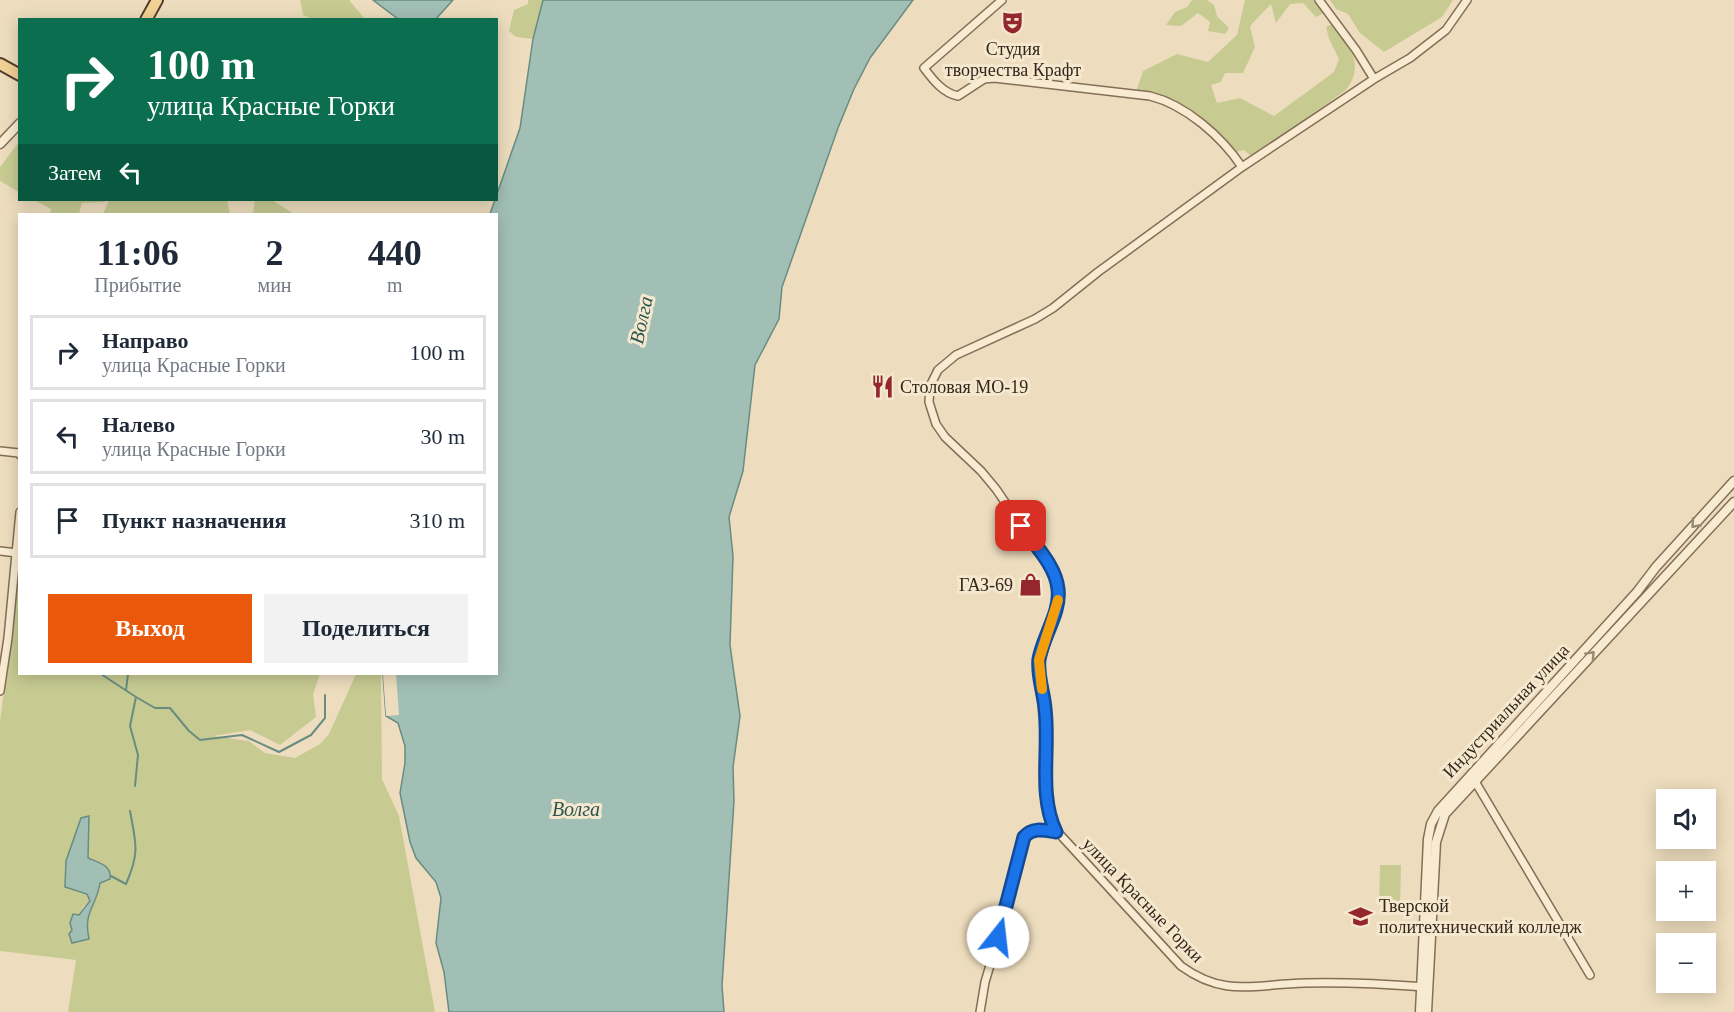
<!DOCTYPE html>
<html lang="ru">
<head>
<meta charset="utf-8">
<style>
	:root { --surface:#fff; --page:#f2f2f3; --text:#1f2937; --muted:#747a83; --line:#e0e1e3; --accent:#ea580c }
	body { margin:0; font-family:"Times New Roman",serif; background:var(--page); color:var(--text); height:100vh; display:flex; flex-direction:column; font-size:22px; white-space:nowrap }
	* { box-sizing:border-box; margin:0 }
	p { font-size:20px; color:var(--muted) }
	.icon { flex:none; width:33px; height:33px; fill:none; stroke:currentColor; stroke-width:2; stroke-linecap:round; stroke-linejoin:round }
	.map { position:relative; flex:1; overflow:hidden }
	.drawer { position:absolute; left:18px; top:213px; width:480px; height:462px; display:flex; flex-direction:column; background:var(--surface); border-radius:0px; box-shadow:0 3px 15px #0003 }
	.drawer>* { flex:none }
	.top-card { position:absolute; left:18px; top:18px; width:480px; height:183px; border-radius:0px; box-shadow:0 3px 15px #0003; background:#0b6e4f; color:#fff; overflow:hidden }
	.buttons { position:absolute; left:1656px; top:789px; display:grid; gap:12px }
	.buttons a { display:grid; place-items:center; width:60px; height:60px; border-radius:0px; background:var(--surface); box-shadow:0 3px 15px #0003; font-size:30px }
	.pin { position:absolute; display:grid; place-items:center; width:51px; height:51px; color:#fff; margin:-26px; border-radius:12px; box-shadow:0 3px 9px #0006 }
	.me { position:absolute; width:66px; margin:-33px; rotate:16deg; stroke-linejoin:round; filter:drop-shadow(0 0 4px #0008) }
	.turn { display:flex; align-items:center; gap:21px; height:126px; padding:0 30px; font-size:27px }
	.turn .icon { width:78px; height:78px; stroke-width:2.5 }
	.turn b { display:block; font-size:42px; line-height:51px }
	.then { display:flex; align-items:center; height:57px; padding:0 30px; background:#0003; gap:12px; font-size:22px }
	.eta { display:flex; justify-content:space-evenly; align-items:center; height:102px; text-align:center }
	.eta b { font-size:36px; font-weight:800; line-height:42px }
	.cta { display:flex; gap:12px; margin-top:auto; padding:12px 30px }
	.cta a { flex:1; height:69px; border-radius:0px; background:var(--accent); color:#fff; font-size:24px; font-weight:800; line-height:69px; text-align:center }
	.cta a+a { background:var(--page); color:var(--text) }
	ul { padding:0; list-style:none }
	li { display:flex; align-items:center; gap:18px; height:75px; margin:0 12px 9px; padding:0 18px; border:3px solid var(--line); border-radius:0px }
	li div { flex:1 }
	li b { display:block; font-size:22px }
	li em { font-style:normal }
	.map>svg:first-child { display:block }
	.green { fill:#c7cb92; fill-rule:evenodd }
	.water { fill:#a2bfb5; stroke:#698c82; stroke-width:1.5 }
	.pier { fill:#edddbe }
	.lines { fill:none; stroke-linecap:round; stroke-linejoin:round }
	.stream { stroke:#698c82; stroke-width:2 }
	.minor-casing { stroke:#856e57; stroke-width:10 }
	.tertiary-casing { stroke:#856e57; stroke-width:11 }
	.primary-casing { stroke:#533c2c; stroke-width:14 }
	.minor { stroke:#f8ebd1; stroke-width:7 }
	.tertiary { stroke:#f8ebd1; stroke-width:8 }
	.primary { stroke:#f2d195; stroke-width:10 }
	.oneway { stroke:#968976 }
	.route-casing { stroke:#114b97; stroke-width:15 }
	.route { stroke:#1a73e8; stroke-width:10 }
	.slow { stroke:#f59e0b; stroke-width:10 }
	.labels { text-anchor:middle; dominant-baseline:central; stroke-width:6; stroke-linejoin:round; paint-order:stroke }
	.poi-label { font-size:18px; fill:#35271c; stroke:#f5e8ce; text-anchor:start }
	.street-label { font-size:18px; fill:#35271c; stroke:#f5e8ce }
	.water-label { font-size:20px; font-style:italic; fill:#2b5550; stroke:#f5e8ce }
</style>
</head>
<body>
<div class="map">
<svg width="1734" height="1012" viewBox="0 0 1734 1012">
	<rect width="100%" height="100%" fill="#edddbe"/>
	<path class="green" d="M300,0H349L365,19H312L303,15Z
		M528,0H543L533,39L516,37L509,31L514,10L528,4Z
		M1192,0H1207L1214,5L1217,16L1229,28L1225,34L1208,31L1210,22L1198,13L1181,26L1166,25L1175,12L1187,7Z
		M1245,0H1314L1324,13L1316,17L1303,3L1290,4L1276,23L1271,4L1250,26L1255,47L1243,73H1225L1221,82L1211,85L1217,103L1240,98L1274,116L1334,72L1339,59L1329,39L1326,27L1332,24C1349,47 1366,63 1346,90L1252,157L1244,150L1236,152C1209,121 1173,108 1136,92L1143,71L1177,54L1208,62L1237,35Z
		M1330,0H1453L1442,17L1384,52L1360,33L1348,14L1336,9Z
		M19,142V192L0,181V167Z
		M34,200H105V202L82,203L79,214H50L51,209Z
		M109,200H227L230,214H103Z
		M255,200H272L294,214H253Z
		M19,569L20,674H320L313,694L316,717L280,745L250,730L213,736L249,741L265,753L295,758L320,744L329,734L356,674H381L382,779L399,816L435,1012H68L76,960L0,951V722ZM89,816L88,859L105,865L110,879L100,882C97,899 89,908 85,924L69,934L83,907L90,901L87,894Z
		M1380,865H1401L1400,906L1379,905Z"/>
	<path class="water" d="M373,0H453L435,20L398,19Z
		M543,0H913L870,58L854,89L838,128L782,287L779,319L755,365L743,471L729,517L733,556L730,645L740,716L733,767L734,801L722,986L724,1012H449L444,972L436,943L441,898L436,882L416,858L410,842L400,793L405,763V746L398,723L386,716L383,674H496V214H490L520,128L533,39Z
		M89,816L88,858C99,863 112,865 110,879L100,883C96,908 83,911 89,939L72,943L69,934L72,930L70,923L73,914L79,915L90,901L87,894L65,887L66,861L81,818Z"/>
	<path class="pier" d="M396,674L399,715L386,716L383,675Z"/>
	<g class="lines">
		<path class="stream" d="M101,674L136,697
			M126,690L128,674
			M135,786L138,755L130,726L136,697L155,708H170L189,731L200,740L242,735L279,752L311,735L325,718V695
			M111,876L126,884C140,852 136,844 130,811"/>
		<defs>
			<path id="minor" d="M1002,0L924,68C933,80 943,93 958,96L984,79L994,78L1150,96C1186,105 1222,137 1242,167
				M1319,0L1356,50L1374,79
				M0,451L19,453L20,455
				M0,551L17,553
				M0,691L8,638L20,512
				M1473,778L1590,975
				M1426,987C1386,984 1345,982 1305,983C1255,984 1225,998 1181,966L1054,828L1046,798V710L1039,668L1058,599L1057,581L1046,562L996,489L981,471L945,437L936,424L929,402L930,386L938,370L956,355L1035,319L1053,308L1098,272L1242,167L1374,79L1410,58L1446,30L1467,0
				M980,1012L985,982L1005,915L1022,842C1029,827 1042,830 1056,832"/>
			<path id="tertiary" d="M0,144L20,123
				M1420,1012L1428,839L1431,824L1438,811L1637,592L1656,567L1734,481
				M1427,1012L1436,842L1445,814L1734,502"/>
			<path id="primary" d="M146,20L157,0
				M0,64L20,75"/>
		</defs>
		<use href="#minor" class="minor-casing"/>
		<use href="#tertiary" class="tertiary-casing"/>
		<use href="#primary" class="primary-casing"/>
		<use href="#minor" class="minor"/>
		<use href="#tertiary" class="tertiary"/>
		<use href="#primary" class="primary"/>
	</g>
	<defs><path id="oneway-chevron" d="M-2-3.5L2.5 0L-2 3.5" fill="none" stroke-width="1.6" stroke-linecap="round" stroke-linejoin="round" transform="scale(1.5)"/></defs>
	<g class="oneway">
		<use href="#oneway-chevron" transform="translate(1695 524) rotate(132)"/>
		<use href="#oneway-chevron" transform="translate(1591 655) rotate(-47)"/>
	</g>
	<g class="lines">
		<defs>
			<path id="route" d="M998,937L1024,837C1033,827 1044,830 1056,832C1038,794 1050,751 1045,709C1044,693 1037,676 1039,659C1043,636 1061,612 1058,589C1056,566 1034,544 1021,526"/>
		</defs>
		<use href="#route" class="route-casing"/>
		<use href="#route" class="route"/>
		<path class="slow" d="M1042,689L1039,660L1058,600"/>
	</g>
	<defs>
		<symbol id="theatre-bare" viewBox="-9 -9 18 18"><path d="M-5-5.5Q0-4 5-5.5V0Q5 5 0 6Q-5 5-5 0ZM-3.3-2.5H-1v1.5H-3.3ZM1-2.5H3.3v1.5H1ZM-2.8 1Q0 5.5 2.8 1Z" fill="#94272d" stroke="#f5e8ce" stroke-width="2.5" paint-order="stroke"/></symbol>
		<symbol id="restaurant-bare" viewBox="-9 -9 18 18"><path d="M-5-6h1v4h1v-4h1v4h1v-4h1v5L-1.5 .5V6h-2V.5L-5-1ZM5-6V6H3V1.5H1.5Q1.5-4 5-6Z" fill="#94272d" stroke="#f5e8ce" stroke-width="2.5" paint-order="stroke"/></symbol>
		<symbol id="shop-bare" viewBox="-9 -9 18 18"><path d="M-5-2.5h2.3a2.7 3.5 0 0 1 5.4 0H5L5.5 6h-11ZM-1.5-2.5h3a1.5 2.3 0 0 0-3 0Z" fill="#94272d" stroke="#f5e8ce" stroke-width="2.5" paint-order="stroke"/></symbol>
		<symbol id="university-bare" viewBox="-9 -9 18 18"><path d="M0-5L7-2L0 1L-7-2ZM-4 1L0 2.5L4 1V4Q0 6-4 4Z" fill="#94272d" stroke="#f5e8ce" stroke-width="2.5" paint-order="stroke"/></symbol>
	</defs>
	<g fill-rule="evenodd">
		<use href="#theatre-bare" x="996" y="6" width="33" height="33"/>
		<use href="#restaurant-bare" x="866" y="370" width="33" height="33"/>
		<use href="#shop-bare" x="1014" y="568" width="33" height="33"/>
		<use href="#university-bare" x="1344" y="900" width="33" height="33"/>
	</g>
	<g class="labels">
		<g class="poi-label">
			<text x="1013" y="49" text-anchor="middle">Студия<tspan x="1013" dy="21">творчества Крафт</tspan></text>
			<text x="900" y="387">Столовая МО-19</text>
			<text x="1013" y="585" text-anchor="end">ГАЗ-69</text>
			<text x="1379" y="906">Тверской<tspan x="1379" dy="21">политехнический колледж</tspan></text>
		</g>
		<g class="street-label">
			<text transform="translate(1506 711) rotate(-47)">Индустриальная улица</text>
			<text transform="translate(1143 900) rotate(46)">улица Красные Горки</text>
		</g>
		<g class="water-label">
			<text transform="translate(641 320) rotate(-78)">Волга</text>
			<text x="576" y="809">Волга</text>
		</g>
	</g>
</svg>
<div class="buttons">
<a><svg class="icon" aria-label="sound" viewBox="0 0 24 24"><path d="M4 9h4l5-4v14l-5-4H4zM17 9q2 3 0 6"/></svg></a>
<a>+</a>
<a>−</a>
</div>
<div class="pin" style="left:1021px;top:526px;background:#d93025"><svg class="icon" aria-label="arrive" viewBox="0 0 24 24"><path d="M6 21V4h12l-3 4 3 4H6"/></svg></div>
<svg class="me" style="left:998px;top:937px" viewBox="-20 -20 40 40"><circle r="19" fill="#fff"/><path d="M0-13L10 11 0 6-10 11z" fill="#1a73e8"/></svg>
<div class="top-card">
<div class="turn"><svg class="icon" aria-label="right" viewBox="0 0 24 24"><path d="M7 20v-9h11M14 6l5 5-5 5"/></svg><div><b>100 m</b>улица Красные Горки</div></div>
<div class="then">Затем<svg class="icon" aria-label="left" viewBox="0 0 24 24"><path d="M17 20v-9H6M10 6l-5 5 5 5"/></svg></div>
</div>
<section class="drawer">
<div class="eta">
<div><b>11:06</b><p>Прибытие</p></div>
<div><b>2</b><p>мин</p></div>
<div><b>440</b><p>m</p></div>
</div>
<ul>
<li><svg class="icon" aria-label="right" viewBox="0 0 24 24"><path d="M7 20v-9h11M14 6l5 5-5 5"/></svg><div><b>Направо</b><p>улица Красные Горки</p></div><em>100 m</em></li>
<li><svg class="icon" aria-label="left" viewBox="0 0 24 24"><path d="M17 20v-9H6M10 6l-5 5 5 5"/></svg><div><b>Налево</b><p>улица Красные Горки</p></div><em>30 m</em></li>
<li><svg class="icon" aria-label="arrive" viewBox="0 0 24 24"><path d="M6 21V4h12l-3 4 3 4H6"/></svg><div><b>Пункт назначения</b></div><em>310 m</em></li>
</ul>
<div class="cta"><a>Выход</a><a>Поделиться</a></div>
</section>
</div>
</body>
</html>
